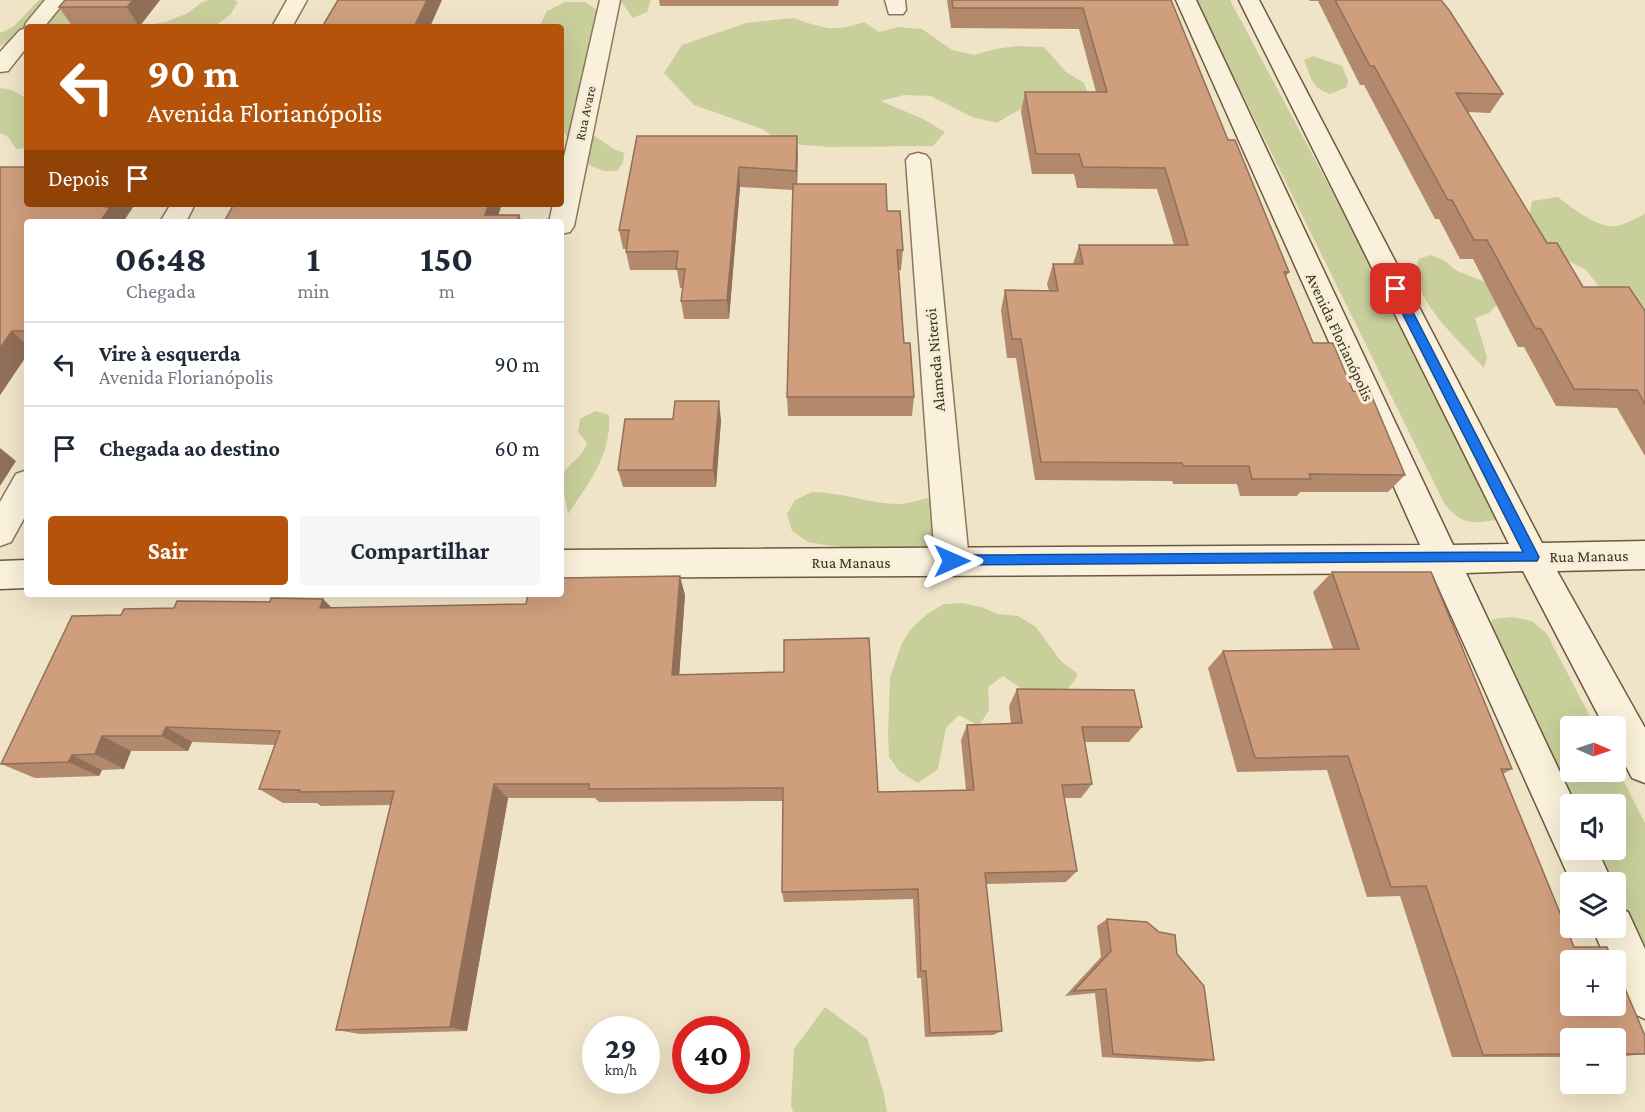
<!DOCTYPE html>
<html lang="pt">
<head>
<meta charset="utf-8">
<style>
	:root { --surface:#fff; --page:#f6f6f7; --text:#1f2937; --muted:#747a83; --line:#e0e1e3; --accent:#b45309 }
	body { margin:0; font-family:"Crimson Pro",serif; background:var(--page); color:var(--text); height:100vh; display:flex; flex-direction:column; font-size:22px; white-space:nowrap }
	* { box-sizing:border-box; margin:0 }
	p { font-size:20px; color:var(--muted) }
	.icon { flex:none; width:33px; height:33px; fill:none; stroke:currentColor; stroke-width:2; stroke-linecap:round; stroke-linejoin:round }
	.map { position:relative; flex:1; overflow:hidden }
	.sheet { position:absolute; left:24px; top:219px; width:540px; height:378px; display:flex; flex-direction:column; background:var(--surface); border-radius:6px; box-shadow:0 6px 24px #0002 }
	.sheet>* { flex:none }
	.guide { position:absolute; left:24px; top:24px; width:540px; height:183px; border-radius:6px; box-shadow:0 6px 24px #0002; background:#b45309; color:#fff; overflow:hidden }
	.needle { width:39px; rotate:92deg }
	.fabs { position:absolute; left:1560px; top:716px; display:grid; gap:12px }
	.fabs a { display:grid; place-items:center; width:66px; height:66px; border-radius:6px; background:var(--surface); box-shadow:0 6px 24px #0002; font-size:30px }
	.speed { position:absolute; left:582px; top:1016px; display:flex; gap:12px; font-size:30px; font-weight:700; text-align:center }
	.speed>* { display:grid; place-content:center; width:78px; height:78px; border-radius:50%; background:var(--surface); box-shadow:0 6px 24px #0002; line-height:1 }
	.speed small { font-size:15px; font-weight:400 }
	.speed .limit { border:9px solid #d22; background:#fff; color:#111 }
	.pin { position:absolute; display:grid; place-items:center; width:51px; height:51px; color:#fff; margin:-26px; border-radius:12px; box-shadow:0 3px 9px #0006 }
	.me { position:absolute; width:66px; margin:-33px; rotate:90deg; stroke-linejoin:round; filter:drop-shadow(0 0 4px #0008) }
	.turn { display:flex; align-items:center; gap:21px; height:126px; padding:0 24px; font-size:27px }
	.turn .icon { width:78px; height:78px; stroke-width:2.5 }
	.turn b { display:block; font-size:42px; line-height:51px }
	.then { display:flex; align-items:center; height:57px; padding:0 24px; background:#0003; gap:12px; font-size:22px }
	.eta { display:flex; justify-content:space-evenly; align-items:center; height:102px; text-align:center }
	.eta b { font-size:36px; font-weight:700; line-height:42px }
	.cta { display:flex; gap:12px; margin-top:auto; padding:12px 24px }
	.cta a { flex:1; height:69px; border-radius:6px; background:var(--accent); color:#fff; font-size:24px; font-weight:700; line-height:69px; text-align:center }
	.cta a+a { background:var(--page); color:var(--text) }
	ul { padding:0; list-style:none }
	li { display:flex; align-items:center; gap:18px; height:84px; padding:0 24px; border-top:2px solid var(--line) }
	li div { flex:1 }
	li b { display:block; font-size:22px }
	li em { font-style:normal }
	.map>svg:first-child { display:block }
	.green { fill:#c9cf9b }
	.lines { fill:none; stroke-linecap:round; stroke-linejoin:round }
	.street-casing { stroke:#8d765c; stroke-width:3 }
	.secondary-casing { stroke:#6f573f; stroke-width:3 }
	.street { fill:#faf1dc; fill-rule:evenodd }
	.secondary { fill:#faf1dc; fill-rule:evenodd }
	.wall { fill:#b2896c }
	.shaded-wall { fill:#916f58 }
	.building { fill:#cf9f7d; stroke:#916f58; stroke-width:1.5 }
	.route { fill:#1a73e8; stroke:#114b97; stroke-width:1.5 }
	.labels { text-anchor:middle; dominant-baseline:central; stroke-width:6; stroke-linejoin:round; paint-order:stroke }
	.far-street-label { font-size:14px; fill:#3d2e20; stroke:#f7eed8 }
	.street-label { font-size:16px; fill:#3d2e20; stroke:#f7eed8 }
</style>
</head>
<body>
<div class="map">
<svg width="1645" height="1112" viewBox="0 0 1645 1112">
	<rect width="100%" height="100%" fill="#f0e4c8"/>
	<path class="green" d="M39,0H98L83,21L89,27H27L13,41L0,46V33L13,27Z
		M209,0H233L238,2L230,15L214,27H131L166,22L188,13L202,2Z
		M620,0H651L647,12L633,18Z
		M1196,0H1230L1500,507L1496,520C1471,524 1460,524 1444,503Z
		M565,2H586L599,12L587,131L614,149L624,153L623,163L617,171H604L581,162L561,126V27H539L547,11Z
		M793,18C825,28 831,33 864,22L879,32L899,27L922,29L952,50L975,55L995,49L1017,46L1044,47L1066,72L1084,83L1090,98C1050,101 1032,99 997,123L972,117L931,96L904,95L881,101L923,119L945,132L933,146L829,147L802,145L779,140L762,129L694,105L664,73L682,45L746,23Z
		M1313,56L1342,66L1348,80L1347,87L1330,94C1311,88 1311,77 1304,60Z
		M0,88L12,90L26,98L27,148L16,149L8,137L0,133Z
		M1558,197C1571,207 1592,224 1609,226C1620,228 1635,219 1645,214V324L1601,289L1586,270L1555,254L1532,233L1529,216L1532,201Z
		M1430,255L1445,261L1457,271L1488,283L1497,305L1489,313L1475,318L1487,357L1484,368C1463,344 1403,293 1419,259Z
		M595,411L609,415C612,454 588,484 568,514L561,476C569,463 582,458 587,443L578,432L580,419Z
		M812,492C842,492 870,504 900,504C913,503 924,498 936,496L944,504L933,557L826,545L808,542L792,531L787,514L795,500Z
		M962,603L981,607L998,614L1018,616L1036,627L1060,660L1078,674C1068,693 1059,696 1038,700L1003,676L988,687L989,710L979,726L959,715L946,728L938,769L918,783L900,772L889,757L888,735L890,677L902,643L911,629L927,614L944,604Z
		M1512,617L1532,621L1547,634L1595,726H1570V771H1616V766L1645,823V962L1616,901V882H1606L1591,849H1616V804H1570V807L1487,632L1493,619Z
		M825,1007L867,1038L884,1094L887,1112H793L791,1105L794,1049Z"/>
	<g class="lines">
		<defs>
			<path id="street" d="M45,0H66L44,27H27V47L8,71L0,72V52L20,30L24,29L26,23Z
				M287,0H307L292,27H272Z
				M600,0H620L574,226L570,232L561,234V222H549L553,204H561V170Z
				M885,0H905L906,10L903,14H889Z
				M918,153L926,155L930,160L969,561L964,571L952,575L940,571L935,561L906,160L910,155Z
				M171,204H195L186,222H160Z
				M27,470V513L11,542L0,546V502L16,474Z"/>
			<path id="secondary" d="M1176,0H1196L1453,545L1509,544L1239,0H1259L1542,543L1645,541V569L1557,571L1645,728V783L1632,778L1616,747V726H1604L1523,571L1466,573L1575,804H1570V849H1597L1612,882H1571L1432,573L561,578V550L1420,545Z
				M27,560V588L0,589V561Z
				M1616,907L1628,912L1645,949V1019L1630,1012L1616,980V960H1606L1592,927H1616Z"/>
		</defs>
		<use href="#street" class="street-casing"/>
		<use href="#secondary" class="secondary-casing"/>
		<use href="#street" class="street"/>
		<use href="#secondary" class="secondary"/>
	</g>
	<path class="wall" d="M65,0H160L139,27L72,26L59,7Z
		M659,0H839L838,6H660Z
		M947,0H1171L1228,140L1289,272L1286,276L1313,343L1353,391L1405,475L1388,492H1300L1297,496H1240L1237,484H1173L1172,481L1035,480L1016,358H1007L1001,310L1005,290L1049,291L1047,284L1053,264H1073L1079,245H1174L1157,189L1077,188L1074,174H1032L1021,112L1025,92H1096L1079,29L951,28Z
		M1309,0H1441L1503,94L1490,113L1468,112L1547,243L1583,287L1645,311V456L1617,408L1556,406L1524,347H1518L1473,259H1460L1439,219H1435L1364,85H1360L1318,1H1310Z
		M797,136V184L887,211L903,250L901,270H899L904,343L914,397L912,416H788L787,397L793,190L740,187L729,319H684L681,301L683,288H680L677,270H630L626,252V249H623L619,230Z
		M0,167L27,204H135L123,222H27V355L0,395Z
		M673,419L721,420L716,487H623L618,470Z
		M1332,572L1512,769L1503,774L1574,947L1645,1036V1054L1616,1057V1038H1570V1057H1452L1400,896L1367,897L1327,770L1237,772L1208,668L1223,651L1333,649L1313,592Z
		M685,595L679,675L878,792L966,790L961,740L967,725L1011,724L1009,706L1017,689L1142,727L1129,742H1085L1092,784L1081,798H1064L1077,871L1066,882L986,884L1002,1031L993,1035L925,1037L921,978H917L913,899L784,902L782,892L783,801L599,802L595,798H508L467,1031L360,1034L336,1030L391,805L321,806L317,803H283L259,789L275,745L192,742L188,751H131L124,769L102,770L99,776L35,778L1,764L121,615L174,608L323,599L331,608L526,604Z
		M1107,919L1177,954L1214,1060L1199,1062L1102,1057L1095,993L1065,996L1101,957L1097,926Z"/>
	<path class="shaded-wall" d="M133,0H160L139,27L127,7Z
		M427,0H442L430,27H414Z
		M797,136L798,156L797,190L796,171Z
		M739,167L740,187L729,319L727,300Z
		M108,204H135L123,222H105L102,219L106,207Z
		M489,204H502L496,222L485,215Z
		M519,215L522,222H517Z
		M12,331L27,345V355L0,395V348Z
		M719,401L721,420L716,487L713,470Z
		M0,448L16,461L0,486Z
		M680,576L685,595L678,692L672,675Z
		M323,599L342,618L320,608Z
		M166,727L192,742L188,751L162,736Z
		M102,736L131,751L124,769L95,754Z
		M72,755L102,770L99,776L68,762Z
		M494,784L508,798L467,1031L450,1027Z"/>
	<path class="building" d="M65,0H133L127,7H59Z
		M338,0H427L414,27H322Z
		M952,0H1171L1228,140H1235L1289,272H1284L1313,343H1333L1353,391L1370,392L1405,475L1309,474L1311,479H1252L1249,466H1183L1182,463L1041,462L1021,339H1012L1005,290L1058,291L1053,264H1083L1079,245H1188L1165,168L1083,167L1079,154H1036L1025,92H1107L1083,8H953Z
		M1335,0H1441L1449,10L1503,94L1456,93L1547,243H1557L1583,287H1629L1645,311V404L1637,390L1574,389L1541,329L1535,328L1487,240H1474L1452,200H1448L1374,66H1370Z
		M637,136H797L796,171L739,167L727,300L681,301L685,269H676L678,251L626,252L629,230H619Z
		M0,167H27V204H108L106,207H110L102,219H121L119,222H27V331H12L0,348Z
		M793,184H886L887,211H900L903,250H897L904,343H910L914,397H787Z
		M234,204H489L485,215H519L517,222H224Z
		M675,401H719L713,470H618L625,419H673Z
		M1332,572H1431L1512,769H1501L1574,947H1607L1612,960H1570V1005H1616V967L1645,1036V1054H1616V1038H1570V1054L1483,1055L1426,886L1391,887L1348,756L1255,758L1223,651L1359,649Z
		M680,576L672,675L784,672V640L869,638L878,792L974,790L967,725L1022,723L1017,689L1134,690L1142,727H1082L1092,784L1062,785L1077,871L985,873L1002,1031L930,1033L926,971H921L918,889L782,892L783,788L589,789V784H494L450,1027L336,1030L394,791L299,792L300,790L259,789L280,731L166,727L162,736H102L95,754L72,755L68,762L1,764L72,616L121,615L124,609L174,608L177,601L270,602L271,598L323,599L320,608L526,604L528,594H561V578Z
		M1107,919L1147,922L1159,932L1175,935L1177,954L1204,986L1214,1060L1113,1054L1106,989L1074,991L1111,951Z"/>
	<path class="route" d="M1396,285L1401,289L1537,553L1539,557L1537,561L947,565L945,561L947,557L952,555L1523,552L1390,289Z"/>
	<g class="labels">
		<g class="far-street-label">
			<text transform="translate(585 113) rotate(-78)">Rua Avare</text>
		</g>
		<g class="street-label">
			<text transform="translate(1340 337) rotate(65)">Avenida Florianópolis</text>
			<text transform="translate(935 360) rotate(-95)">Alameda Niterói</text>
			<text transform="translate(1589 556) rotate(-1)">Rua Manaus</text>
			<text x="851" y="562">Rua Manaus</text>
		</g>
	</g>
</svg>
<div class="fabs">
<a><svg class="needle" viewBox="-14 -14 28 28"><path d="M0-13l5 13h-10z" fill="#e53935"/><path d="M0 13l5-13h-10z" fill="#747a83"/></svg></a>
<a><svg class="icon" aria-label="sound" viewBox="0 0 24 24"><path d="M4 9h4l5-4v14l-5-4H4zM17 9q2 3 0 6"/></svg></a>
<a><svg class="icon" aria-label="layers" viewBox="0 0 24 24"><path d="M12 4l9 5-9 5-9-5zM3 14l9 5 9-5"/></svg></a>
<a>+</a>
<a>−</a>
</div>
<div class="speed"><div>29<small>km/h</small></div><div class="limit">40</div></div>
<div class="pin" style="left:1396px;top:289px;background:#d93025"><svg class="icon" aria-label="arrive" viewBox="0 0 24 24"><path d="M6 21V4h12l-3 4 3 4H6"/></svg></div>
<svg class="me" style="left:952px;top:561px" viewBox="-20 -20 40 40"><path d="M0-17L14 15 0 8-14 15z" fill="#1a73e8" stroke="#fff" stroke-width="4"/></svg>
<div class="guide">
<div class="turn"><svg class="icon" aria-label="left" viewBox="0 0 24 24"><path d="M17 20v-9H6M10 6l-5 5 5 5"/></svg><div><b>90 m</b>Avenida Florianópolis</div></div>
<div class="then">Depois<svg class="icon" aria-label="arrive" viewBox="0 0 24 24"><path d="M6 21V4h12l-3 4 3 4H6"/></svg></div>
</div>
<section class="sheet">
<div class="eta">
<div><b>06:48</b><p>Chegada</p></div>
<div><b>1</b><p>min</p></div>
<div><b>150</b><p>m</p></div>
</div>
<ul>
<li><svg class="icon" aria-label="left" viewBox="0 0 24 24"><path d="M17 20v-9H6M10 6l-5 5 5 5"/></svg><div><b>Vire à esquerda</b><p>Avenida Florianópolis</p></div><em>90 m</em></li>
<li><svg class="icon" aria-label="arrive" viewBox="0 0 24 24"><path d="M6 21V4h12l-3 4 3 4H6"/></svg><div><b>Chegada ao destino</b></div><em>60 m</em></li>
</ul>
<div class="cta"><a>Sair</a><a>Compartilhar</a></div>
</section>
</div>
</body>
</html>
